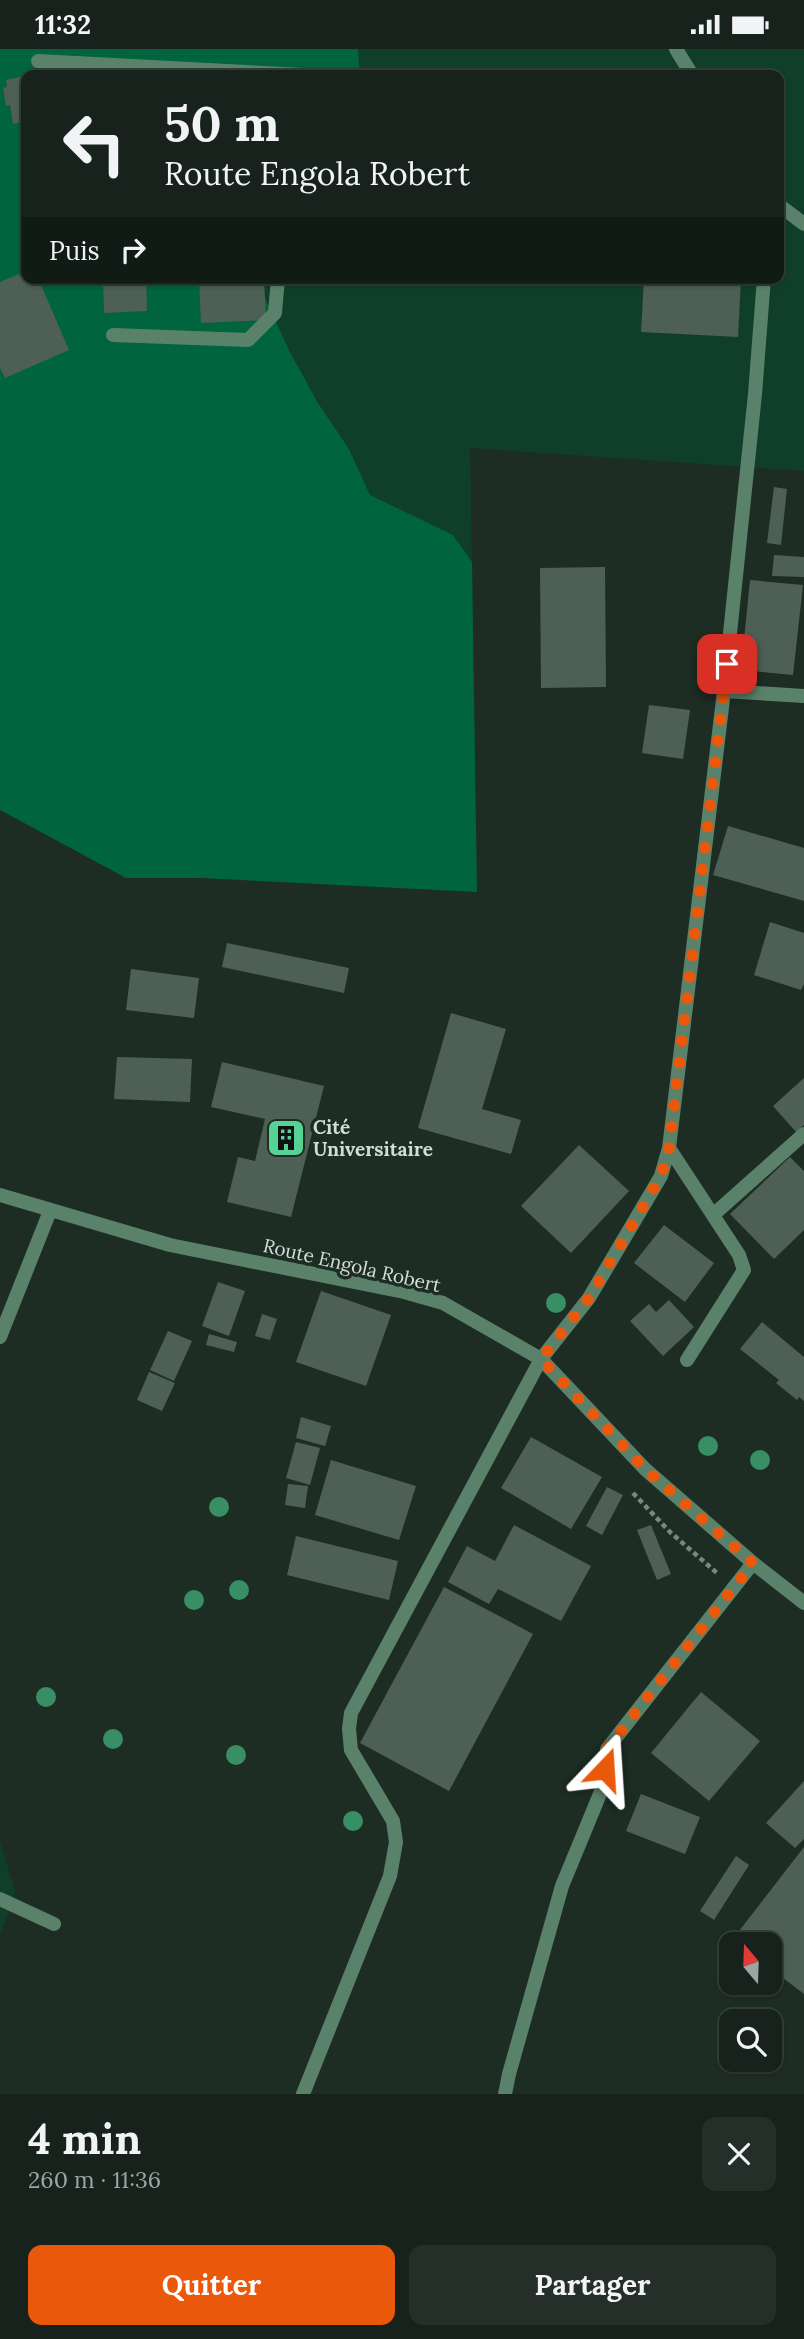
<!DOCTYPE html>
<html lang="fr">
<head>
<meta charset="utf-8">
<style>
	:root { --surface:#16221b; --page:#232f28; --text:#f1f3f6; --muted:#9ea4a3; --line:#353f3a; --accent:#ea580c }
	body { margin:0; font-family:Lora,serif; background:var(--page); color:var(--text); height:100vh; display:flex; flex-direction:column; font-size:26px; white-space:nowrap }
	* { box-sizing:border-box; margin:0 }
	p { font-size:23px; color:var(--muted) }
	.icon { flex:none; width:38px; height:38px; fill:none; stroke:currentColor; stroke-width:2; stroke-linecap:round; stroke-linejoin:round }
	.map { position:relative; height:2045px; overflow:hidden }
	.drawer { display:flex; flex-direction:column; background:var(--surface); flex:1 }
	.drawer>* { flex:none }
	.top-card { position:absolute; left:21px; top:21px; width:763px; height:214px; border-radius:14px; box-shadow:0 2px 5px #0004,0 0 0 2px var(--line); background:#16221b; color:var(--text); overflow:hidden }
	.needle { width:46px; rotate:341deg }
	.fabs { position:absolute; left:719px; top:1883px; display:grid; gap:14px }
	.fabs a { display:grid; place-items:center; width:63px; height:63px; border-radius:14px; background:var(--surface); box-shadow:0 2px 5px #0004,0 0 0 2px var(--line); font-size:35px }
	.pin { position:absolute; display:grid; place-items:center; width:60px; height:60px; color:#fff; margin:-30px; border-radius:14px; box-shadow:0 4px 10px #0006 }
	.me { position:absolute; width:77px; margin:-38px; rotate:20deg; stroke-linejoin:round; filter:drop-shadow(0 0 5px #0008) }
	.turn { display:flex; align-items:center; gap:24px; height:147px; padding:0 28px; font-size:32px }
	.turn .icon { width:91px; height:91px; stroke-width:2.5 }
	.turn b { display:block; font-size:49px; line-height:60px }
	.then { display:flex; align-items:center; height:66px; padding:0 28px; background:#0003; gap:14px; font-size:26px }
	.round { display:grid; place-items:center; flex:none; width:74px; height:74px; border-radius:14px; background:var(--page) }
	.summary { display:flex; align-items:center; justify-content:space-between; height:119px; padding:0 28px }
	h1 { font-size:42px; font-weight:800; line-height:52px }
	.primary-button { display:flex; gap:14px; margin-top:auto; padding:14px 28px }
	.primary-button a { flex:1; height:80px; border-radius:14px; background:var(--accent); color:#fff; font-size:28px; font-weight:800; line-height:80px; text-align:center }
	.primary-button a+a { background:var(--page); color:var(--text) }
	.status { display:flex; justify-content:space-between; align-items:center; height:49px; padding:0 35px; background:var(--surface); direction:ltr }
	.status svg { height:19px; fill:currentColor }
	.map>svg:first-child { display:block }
	.green { fill:#103f29 }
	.forest { fill:#00643e }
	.building { fill:#4e6055 }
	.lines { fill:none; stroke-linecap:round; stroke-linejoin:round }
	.path { stroke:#79877f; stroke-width:4.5; stroke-dasharray:5 3.5; stroke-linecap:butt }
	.minor { stroke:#5a826b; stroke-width:14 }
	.tertiary { stroke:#5a826b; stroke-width:14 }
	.tree { fill:#388f65 }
	.route { stroke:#ea580c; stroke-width:12; stroke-dasharray:0 21.6 }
	.labels { text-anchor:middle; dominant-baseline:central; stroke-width:7; stroke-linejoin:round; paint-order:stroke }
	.poi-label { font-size:19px; font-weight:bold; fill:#d2ddd6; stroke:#1d2d24; text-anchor:start }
	.street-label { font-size:19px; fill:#d2ddd6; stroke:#1d2d24 }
</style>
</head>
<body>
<div class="status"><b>11:32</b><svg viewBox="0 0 49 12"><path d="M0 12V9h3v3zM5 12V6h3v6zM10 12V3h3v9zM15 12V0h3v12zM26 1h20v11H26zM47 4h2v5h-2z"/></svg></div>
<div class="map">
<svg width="804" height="2045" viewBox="0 0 804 2045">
	<rect width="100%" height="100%" fill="#1d2d24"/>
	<path class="green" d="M358,0H804V422L470,399L472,513L453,486L370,447L349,400L318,354L290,303L259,236L341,229H779V26H360Z
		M0,1793L15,1842L0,1887Z"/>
	<path class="forest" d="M0,0H358L360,26H26V229H341L259,236L290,303L318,354L349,400L370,446L453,486L472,513L477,843L202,829H126L0,761Z"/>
	<path class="building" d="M24,27L26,72L13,75L10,56L6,57L3,39L7,38L6,31Z
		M26,222V229H38L69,301L5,329L0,319V233Z
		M103,229H146L147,262L104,264Z
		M199,229H264L266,271L201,274Z
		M644,229H741L738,288L641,283Z
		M774,438L787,440L781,496L767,494Z
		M774,506L804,508V528L772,527Z
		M605,518L606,638L541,639L540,519Z
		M750,531L803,536L793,626L741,621Z
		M649,656L690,661L683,710L642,704Z
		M728,777L804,799V852L713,826Z
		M770,873L804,884V935L801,941L754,926Z
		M227,894L349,919L344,944L222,918Z
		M131,920L199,929L194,969L126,961Z
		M451,964L506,980L482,1060L521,1071L511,1105L418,1079Z
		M117,1008L192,1010L190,1053L114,1050Z
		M222,1013L324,1037L291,1168L227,1153L238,1108L255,1112L265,1070L211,1058Z
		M804,1029V1076L796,1083L773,1057Z
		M579,1096L629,1142L571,1204L521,1157Z
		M790,1108L804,1122V1181L774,1210L730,1165Z
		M664,1176L714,1214L685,1253L634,1214Z
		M218,1233L245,1242L229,1287L202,1277Z
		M321,1242L391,1266L366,1337L296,1313Z
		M669,1251L694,1278L663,1307L630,1272L649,1255L656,1263Z
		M262,1265L277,1270L270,1291L255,1287Z
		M762,1273L804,1308V1352L799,1348L797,1351L776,1334L779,1331L740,1300Z
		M168,1282L192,1292L174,1332L150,1321Z
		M209,1285L237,1293L234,1303L206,1296Z
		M149,1323L175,1334L162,1362L137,1351Z
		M301,1368L331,1377L325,1397L296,1389Z
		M531,1388L602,1428L571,1480L501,1439Z
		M296,1393L320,1399L310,1436L286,1429Z
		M331,1411L416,1437L399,1491L315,1466Z
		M288,1435L308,1437L305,1459L285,1456Z
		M607,1438L623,1446L602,1486L586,1477Z
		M514,1476L591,1517L561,1572L498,1540L489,1555L448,1533L467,1497L495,1512Z
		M651,1476L671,1525L657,1531L637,1481Z
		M296,1487L398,1512L389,1551L287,1526Z
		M444,1538L533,1585L449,1742L360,1694Z
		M701,1643L760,1692L709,1752L651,1704Z
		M804,1732V1790L795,1799L766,1774Z
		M641,1745L700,1768L685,1805L626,1782Z
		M804,1798V1945L770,1919V1895H739L732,1891Z
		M736,1807L749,1816L714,1871L700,1862Z"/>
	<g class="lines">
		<path class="path" d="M633,1444L670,1483L717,1524"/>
		<path class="minor" d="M676,0L692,26
			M38,12L303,26
			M779,156L804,175
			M113,286L248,291L275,264L278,229
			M724,642L755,345L764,229
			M669,1099L739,1206L744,1221L687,1311
			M713,1166L804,1085
			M0,1288L50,1162
			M0,1850L54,1875
			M303,2045L390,1827L396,1793L393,1772L351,1701L349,1680L351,1664L541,1310L589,1249L661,1127L669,1099L724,642L804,647
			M505,2045L509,2025L562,1837L602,1740L607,1700L753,1514"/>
		<path class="tertiary" d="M0,1146L170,1196L404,1243L443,1254L541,1310L645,1420L753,1514L804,1554"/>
	</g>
	<g class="tree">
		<circle cx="556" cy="1254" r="10"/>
		<circle cx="708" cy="1397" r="10"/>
		<circle cx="760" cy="1411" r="10"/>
		<circle cx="219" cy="1458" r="10"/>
		<circle cx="239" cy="1541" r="10"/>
		<circle cx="194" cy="1551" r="10"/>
		<circle cx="46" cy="1648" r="10"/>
		<circle cx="113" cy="1690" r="10"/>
		<circle cx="236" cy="1706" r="10"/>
		<circle cx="353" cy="1772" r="10"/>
	</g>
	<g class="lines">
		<path class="route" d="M605,1720L607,1700L753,1514L645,1420L541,1310L589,1249L661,1127L669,1099L727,615"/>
	</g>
	<defs>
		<symbol id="building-square" viewBox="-11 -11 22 22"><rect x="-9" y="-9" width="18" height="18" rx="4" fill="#54d395" stroke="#1d2d24"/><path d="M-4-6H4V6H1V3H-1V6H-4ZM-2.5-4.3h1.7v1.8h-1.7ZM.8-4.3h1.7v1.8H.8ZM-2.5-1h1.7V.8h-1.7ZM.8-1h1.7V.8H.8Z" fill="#111"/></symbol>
	</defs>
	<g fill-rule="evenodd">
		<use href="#building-square" x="264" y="1067" width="44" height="44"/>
	</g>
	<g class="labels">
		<g class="poi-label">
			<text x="313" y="1078">Cité<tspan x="313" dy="22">Universitaire</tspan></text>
		</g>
		<g class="street-label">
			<text transform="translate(352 1216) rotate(13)">Route Engola Robert</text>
		</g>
	</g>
</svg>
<div class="fabs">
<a><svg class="needle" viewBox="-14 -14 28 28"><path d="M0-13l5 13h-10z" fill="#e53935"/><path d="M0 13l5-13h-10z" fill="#9ea4a3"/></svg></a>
<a><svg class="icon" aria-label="search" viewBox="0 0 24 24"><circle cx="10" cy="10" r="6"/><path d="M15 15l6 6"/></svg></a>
</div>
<div class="pin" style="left:727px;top:615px;background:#d93025"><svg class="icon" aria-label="arrive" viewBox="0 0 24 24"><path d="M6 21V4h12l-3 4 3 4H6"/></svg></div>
<svg class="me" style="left:605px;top:1720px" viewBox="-20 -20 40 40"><path d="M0-17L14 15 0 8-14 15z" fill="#ea580c" stroke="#fff" stroke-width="4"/></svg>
<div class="top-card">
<div class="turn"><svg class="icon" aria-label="left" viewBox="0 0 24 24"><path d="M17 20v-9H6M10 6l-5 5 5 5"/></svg><div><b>50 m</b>Route Engola Robert</div></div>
<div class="then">Puis<svg class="icon" aria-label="right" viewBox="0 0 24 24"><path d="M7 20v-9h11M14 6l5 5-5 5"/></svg></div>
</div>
</div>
<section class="drawer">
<div class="summary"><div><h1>4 min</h1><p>260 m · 11:36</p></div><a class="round"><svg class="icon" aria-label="close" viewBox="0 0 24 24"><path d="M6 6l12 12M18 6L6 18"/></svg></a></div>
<div class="primary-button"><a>Quitter</a><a>Partager</a></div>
</section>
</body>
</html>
